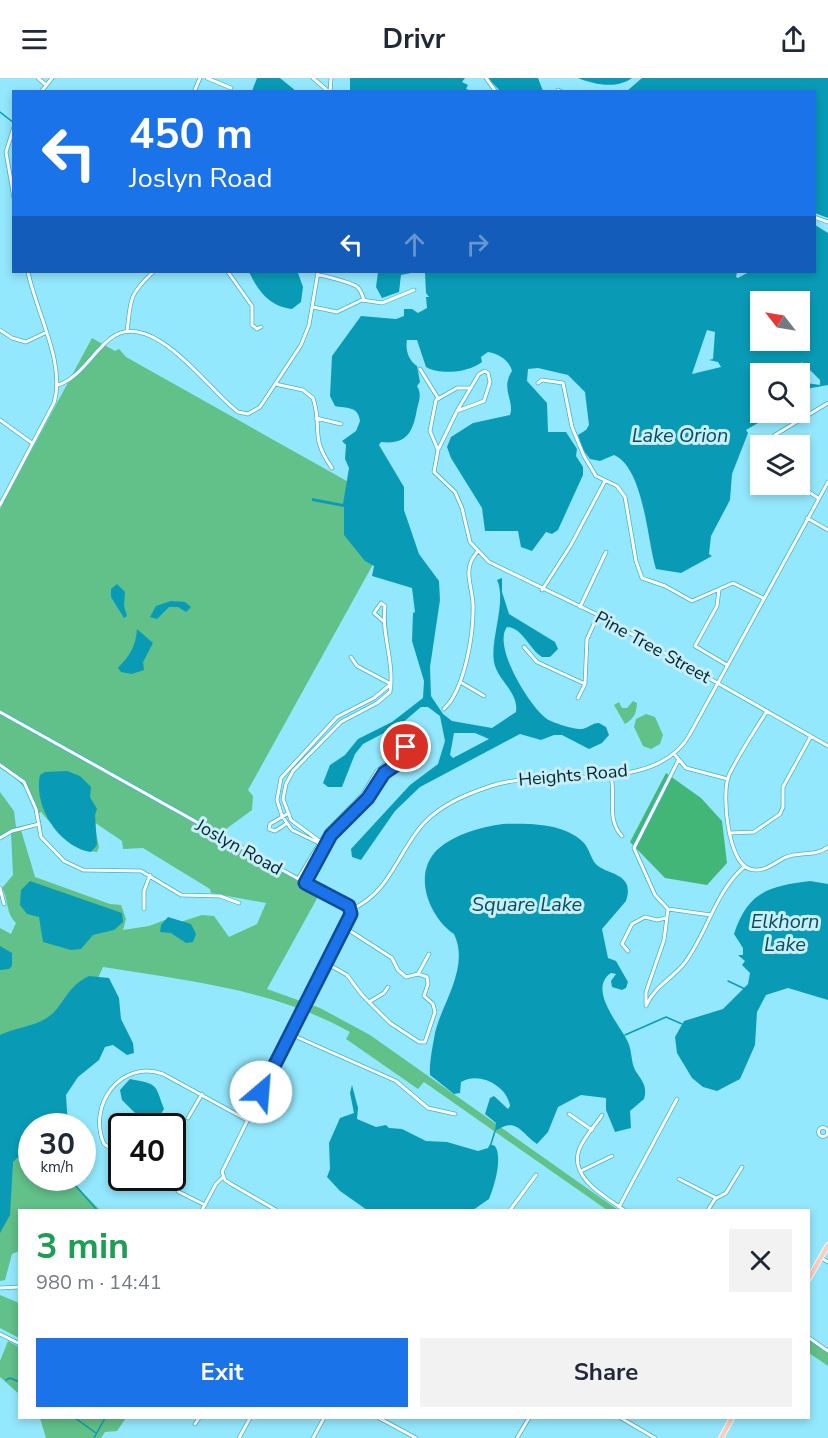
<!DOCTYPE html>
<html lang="en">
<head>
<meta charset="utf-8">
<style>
	:root { --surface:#fff; --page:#f2f2f3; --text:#1f2937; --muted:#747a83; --accent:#1a73e8 }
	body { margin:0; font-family:"Nunito Sans",sans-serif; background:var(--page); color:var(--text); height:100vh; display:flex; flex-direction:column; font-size:22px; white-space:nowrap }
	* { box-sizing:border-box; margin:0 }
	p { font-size:20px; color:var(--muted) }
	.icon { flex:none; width:33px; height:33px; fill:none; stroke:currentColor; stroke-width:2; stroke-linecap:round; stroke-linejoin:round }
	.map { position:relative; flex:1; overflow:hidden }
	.side { position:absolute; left:18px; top:1131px; width:792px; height:210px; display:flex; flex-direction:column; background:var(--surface); border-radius:0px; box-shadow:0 3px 9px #0003 }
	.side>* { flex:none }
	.banner { position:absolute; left:12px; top:12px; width:804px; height:183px; border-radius:0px; box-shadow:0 3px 9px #0003; background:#1a73e8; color:#fff; overflow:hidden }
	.needle { width:39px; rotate:301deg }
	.controls { position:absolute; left:750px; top:213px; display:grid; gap:12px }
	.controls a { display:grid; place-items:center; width:60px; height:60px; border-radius:0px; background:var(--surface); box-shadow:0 3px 9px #0003; font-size:30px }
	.speed { position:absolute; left:18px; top:1035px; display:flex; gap:12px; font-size:30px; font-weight:700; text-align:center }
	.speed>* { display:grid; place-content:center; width:78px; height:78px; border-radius:50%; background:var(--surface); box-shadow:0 3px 9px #0003; line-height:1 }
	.speed small { font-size:15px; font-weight:400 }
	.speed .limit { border:3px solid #111; border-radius:9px; background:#fff; color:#111 }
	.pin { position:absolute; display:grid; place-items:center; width:51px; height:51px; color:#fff; margin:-26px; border:3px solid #fff; border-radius:50%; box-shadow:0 2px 6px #0007 }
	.me { position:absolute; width:66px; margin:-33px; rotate:27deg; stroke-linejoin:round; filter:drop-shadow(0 0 4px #0008) }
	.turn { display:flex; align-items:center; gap:21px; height:126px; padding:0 18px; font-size:27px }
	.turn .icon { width:78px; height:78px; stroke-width:2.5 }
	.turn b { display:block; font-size:42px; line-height:51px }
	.lanes { display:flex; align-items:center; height:57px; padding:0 18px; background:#0003; justify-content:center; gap:30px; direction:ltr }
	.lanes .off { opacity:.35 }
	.round { display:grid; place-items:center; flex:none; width:63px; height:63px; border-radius:0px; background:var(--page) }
	.head { display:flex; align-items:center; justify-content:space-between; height:102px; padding:0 18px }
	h1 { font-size:36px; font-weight:700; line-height:45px; color:#1e9e55 }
	.primary-button { display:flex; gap:12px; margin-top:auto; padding:12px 18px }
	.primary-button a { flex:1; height:69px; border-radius:0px; background:var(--accent); color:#fff; font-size:24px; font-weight:700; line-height:69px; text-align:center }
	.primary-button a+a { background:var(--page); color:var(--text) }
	header { display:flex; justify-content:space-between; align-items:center; height:78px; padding:0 18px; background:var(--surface); font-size:27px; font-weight:700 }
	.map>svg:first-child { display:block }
	.green { fill:#62c089; fill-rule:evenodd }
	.forest { fill:#41b677 }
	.water { fill:#099bb6; fill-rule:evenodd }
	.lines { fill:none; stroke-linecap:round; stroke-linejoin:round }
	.stream { stroke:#099bb6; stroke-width:1.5 }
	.minor-casing { stroke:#3fb3ce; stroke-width:4.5 }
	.major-casing { stroke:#fff; stroke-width:6 }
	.minor { stroke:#fff; stroke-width:3 }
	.major { stroke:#facdc0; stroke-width:4.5 }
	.route-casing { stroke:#114b97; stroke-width:15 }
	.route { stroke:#1a73e8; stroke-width:10 }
	.labels { text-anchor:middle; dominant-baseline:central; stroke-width:6; stroke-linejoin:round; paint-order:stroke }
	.street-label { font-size:18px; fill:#00252d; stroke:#c7eef9 }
	.water-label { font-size:20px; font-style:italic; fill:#054f5d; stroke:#c7eef9 }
</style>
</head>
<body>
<header><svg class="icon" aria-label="menu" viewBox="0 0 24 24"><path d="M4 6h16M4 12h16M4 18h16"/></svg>Drivr<svg class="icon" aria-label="share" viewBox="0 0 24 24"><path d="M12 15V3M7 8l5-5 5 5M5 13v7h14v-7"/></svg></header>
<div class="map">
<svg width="828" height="1360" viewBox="0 0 828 1360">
	<rect width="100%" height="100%" fill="#94e8fd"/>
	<path class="green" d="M92,260L115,273L119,271L126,279L402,434L248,712L253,718L252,732L226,751L221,760L320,815L267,911L320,930L370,957L618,1132H607L424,1004L418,1011L346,961L350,954C273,911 188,903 103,889L32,1048V1100H68L100,1132H20L19,1173L12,1176L5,1202L0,1203V850L11,856L16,845C5,834 9,822 2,810L13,797L11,755L0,761V714L14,733L16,749L35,745L37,742C29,711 26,707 0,690V431ZM41,734C54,750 76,773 97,774L99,769L94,744L122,763L123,771L143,770L210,811L211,815L266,825L257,846L229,859L214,838L202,837L177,845L170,840L149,848L123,852L126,841L121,827L110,826L35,799L21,752L35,748L42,751L39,735Z
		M633,623L637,625C636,635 635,640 625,646L614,627L619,624L622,630H627Z
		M646,636L655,639L663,657L660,666L651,671L643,668L634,649L636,641Z
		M0,1217L19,1225V1260L0,1250Z
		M809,1260L828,1274V1288L809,1275Z
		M8,1263L19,1269V1316L0,1299V1283Z
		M40,1340H126L117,1353L105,1354L101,1360H46Z"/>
	<path class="forest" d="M666,695L701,720L722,743L727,785L707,807L665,800L630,764Z"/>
	<path class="water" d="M257,0H280L296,13H252Z
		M350,0H465L462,4L468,7L466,11L473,13H350Z
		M488,0H538L543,13H500Z
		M578,0H632C617,11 595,7 578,0Z
		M642,0H828V140L815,135L814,14L627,13Z
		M815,147L828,155V307L800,312V296H760V334L775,335L746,352L748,355L732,396L730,422L711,458L709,476L712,478L681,495L656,491C647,462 644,390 614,377L600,383L590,381L583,372L578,357L586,352L589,347L585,314L568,297L538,290L528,291L527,303L547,325L548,354H566L577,371L576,378L583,389V397L558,452L552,456L546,454L532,473L521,469L518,453H485L482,430L451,380L447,369L451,359L473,345L510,337C515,323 500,311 512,293C509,282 499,276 488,274L481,279L482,284C468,295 440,297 426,289L417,262H407C405,272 409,283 417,288L420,304L417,308C422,316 419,323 417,331C413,353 408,367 381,364L379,367L404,409V432L419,476L439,503L440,522L430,589L431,618L443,636L452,643L492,650L516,634C519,614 497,602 494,584C490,561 507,523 497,502L502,500V514L509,536L555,564L558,571L550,579H542C529,571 523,550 507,549C492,568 530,629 547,641C553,645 576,652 582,651C588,650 592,645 599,645L606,649L609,657L602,665L589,671L562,657H554L541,662L520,656L420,709L395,733L361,782L352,779L351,771L410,707L438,686L445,663L440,638L428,629H421L401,646L363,666L355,676L342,709H328L323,705L330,687L345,677L358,661L392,644L423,620L424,603L412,563L413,535L415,534L412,510L372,498L374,488L365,483L344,457V429L312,423V420L343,426L349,390L345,381L346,367L342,363L356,353L360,343C358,327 346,331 335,328L330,318L332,278L361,238L396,241L404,238V231H412L418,235L427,230L426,219H429L426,215L425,195L416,194L401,197L399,214L382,220L376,209L378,194H737L736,199L738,200L749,194H814ZM760,224H800V262H760ZM707,252L715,254L713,281L709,282L718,284L721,289L692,296ZM802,284L820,302V307L806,305L800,287ZM454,655H475L489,661L453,680L450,677Z
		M249,194L298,195L303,209L301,224L292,231C270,229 258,213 249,194Z
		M117,506L125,514L124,528L127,538L124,540L111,519V511Z
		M171,523L185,524L191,529L186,534L178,529H169L157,541L150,539L156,528Z
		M137,551L153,565L143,584L144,592L132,596L121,594L118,590C129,578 136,569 137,551Z
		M67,693L80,698L91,709L90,719L97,731L95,737L97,767L91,774C59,769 33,728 40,697L45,694Z
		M503,746C529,745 564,745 583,764C590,771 591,783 598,788C610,797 635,796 626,823L602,851L608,880L616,883L628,904L626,910L622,912L612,909L611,903L616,896L611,895C587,911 620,947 628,964C632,973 631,984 635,992C641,1002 648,1007 644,1021L630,1033L631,1050L615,1054L606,1032V1020L581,1017L558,1029L548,1054L537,1066C519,1053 517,1039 495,1053L496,1045L485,1036L490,1020L494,1018L508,1031L510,1028C507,1007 478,993 461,1004L460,1015L454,1016L430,997C429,984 433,967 435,955C442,925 470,889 454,856C430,840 411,796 438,771C455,756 481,749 503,746Z
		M30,803L122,835L123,844L114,852L93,857L81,871L71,872L43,864L39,839L27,836L20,827L21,812Z
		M810,803L828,806V922L788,910L766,917L757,934L755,967L740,1001L717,1013L703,1009L692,1000L677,975L675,959L684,943L723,931L748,906L750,895L742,887L745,883L738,877H743V870L734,856C748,813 770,808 810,803Z
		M168,839L191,846L196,856L193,864L186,865L171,855L160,854L161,847Z
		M0,868L12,875V888L9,891L0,892Z
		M89,898L109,900L119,920L121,941L133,965L134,975L127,977L113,967L105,969L99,982L78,999L66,1017L68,1048H32L31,1081L17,1080L13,1084L10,1137L0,1155V957C14,950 31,949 45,941C63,932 64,910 89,898Z
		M130,1001C158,1006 155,1006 164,1031L157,1042L145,1045L122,1022L120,1012Z
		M352,1007L358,1030L357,1041L376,1049L386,1047L389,1050L402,1051L426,1063L447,1064L478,1073L488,1070L490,1066L495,1068C503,1080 494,1109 489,1121L473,1132H367L340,1113L327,1099L330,1091L329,1065L340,1040L354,1035L350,1015Z"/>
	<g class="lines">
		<path class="stream" d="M0,34L14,45
			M728,903L745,911
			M625,957L666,939L682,946
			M491,1066L495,1053
			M69,1100L97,1132
			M6,1302L10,1300L20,1304
			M75,1340L96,1355
			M94,1360L105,1340"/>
		<defs>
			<path id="minor" d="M38,0L46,7
				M207,0L231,10
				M313,0L329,14
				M486,0L496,14
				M558,12L562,14
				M41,14L52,0
				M194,14L200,0
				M330,14L331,0
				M14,49L6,74L14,120
				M814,139L828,144
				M228,194L252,228V247L257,251L261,249
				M317,197C324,197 351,205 356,208C361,211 362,217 364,222
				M313,229L337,234L362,222L382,225L414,212
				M0,252L12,260L26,264L45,255
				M127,254C131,221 128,218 153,194
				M420,291L438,320
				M538,305L542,302L563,305L572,349L584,378L596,398L617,408L625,419L636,483L642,500L665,508L692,523L733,505L763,520
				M275,306L303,312L313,320C323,350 309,358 332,390
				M58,307C80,300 93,274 110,261C151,227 210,314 238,334L248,336L260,329L301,267L309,247L318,194
				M471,310H457L436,322L430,353L438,372L434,394L455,414L462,430L470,464L489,484L598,537L828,668
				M316,340L341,346
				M0,342L32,365
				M766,368L775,357L828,325
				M439,370L457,333L484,323L490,304L488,295L485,293L479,296L457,333
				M758,405L760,396
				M797,406L818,420
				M0,427L54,325C66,285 36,234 28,194
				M807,440L828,452
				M542,512L571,467L605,403
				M719,512L717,528L695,568L727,587
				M580,529L606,474
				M524,569L537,584L585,606
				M351,579L357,588L391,606
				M462,605L484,618
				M578,620L585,606L587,561L598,537
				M444,631C465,611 474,555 473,526C472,506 462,492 477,474
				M767,633C754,654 739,676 729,697C721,715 728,786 750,791C763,795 773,786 784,780C798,773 816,779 828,769
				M0,634L352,831
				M675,677L686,690L728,701
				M0,687L24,704L36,731L41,759L64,783L83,792L141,793L181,817L220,818L239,825
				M611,698C616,718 606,742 622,758
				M286,746L275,753L269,751L270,746L287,736
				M730,755L754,754L780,736L783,729V709L811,658
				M0,760L12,753L39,746
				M321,766L292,752L282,738L277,722L281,700L337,639L374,620L391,606
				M325,767L291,742L283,721L286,706L293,693L341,644L377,625L390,614C395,585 381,556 385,528L381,525L374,535L383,543
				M298,801L327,753L363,716L377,693L406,669L409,671V678L383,695L368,720L331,757L305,805
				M0,810L4,826
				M144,831V813L150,797
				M352,831C390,815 398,773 424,745C442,726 467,716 491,708C550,688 655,719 690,656L828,404
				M668,831L655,817L634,770L678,683
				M668,831L711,837
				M628,873L622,866L632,846L645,839L657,842L666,840
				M326,885L347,897L362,917L390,945L419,964H425L435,934L433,926L424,918L428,906L427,899L418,896L406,899L398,892L392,880L344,849
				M418,896L429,876
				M369,924L384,915L388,909
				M646,926V914L664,862L668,831
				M646,928C654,909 670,902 683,887C707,857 714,815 744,789
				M290,956L396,1003L428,1030L455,1036
				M569,1036L592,1052
				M602,1037C595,1048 583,1060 579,1072C569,1100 607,1120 624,1132
				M188,1040L202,1016
				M818.5 1054a4.5 4.5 0 1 1 9 0a4.5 4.5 0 1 1-9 0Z
				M122,1072H113L104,1066C87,1027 121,981 163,996L247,1042
				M581,1093L612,1078
				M168,1100L179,1114L205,1127
				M679,1101L716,1120
				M619,1129L677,1021
				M202,1132L216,1106L223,1099
				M276,1132L231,1106L225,1102L222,1094L352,831
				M510,1132L536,1097
				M708,1132L715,1121L726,1115L742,1089
				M821,1180L828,1184
				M0,1210L20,1209
				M0,1256L20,1266
				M808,1259L828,1273
				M379,1340L416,1360
				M621,1340L655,1360
				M195,1346L199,1340
				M239,1360L250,1340
				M313,1360L324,1340
				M517,1360L529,1340"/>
			<path id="major" d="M808,1202L828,1167
				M721,1360L732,1340"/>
		</defs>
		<use href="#minor" class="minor-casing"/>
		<use href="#major" class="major-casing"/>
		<use href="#minor" class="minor"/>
		<use href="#major" class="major"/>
	</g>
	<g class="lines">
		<defs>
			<path id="route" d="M261,1014L351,836L349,828L305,805L331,757L368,720L384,695L409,678L411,674L406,669"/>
		</defs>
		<use href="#route" class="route-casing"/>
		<use href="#route" class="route"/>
	</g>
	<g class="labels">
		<g class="street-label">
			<text transform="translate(653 569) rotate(29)">Pine Tree Street</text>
			<text transform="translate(573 697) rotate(-5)">Heights Road</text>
			<text transform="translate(239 769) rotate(29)">Joslyn Road</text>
		</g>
		<g class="water-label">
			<text x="680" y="357">Lake Orion</text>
			<text x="527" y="826">Square Lake</text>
			<text x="785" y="843">Elkhorn<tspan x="785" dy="23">Lake</tspan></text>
		</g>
	</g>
</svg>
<div class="controls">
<a><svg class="needle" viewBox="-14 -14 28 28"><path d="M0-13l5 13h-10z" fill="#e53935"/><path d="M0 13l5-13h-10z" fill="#747a83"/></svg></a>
<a><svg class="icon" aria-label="search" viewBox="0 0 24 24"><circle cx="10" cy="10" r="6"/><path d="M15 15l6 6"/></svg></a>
<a><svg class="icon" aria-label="layers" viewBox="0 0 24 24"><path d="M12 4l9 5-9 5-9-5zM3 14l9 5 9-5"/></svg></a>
</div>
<div class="speed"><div>30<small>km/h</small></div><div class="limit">40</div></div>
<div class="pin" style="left:406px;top:669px;background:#d93025"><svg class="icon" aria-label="arrive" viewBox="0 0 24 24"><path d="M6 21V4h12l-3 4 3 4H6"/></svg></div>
<svg class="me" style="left:261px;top:1014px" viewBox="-20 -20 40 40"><circle r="19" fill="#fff"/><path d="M0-13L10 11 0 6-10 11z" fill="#1a73e8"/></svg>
<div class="banner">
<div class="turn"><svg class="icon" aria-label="left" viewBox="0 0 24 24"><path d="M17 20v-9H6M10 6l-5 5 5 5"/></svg><div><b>450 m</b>Joslyn Road</div></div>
<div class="lanes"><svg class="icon" aria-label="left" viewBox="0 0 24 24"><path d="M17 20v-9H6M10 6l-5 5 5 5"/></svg><svg class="icon off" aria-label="ahead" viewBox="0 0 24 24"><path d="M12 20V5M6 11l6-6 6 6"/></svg><svg class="icon off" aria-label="right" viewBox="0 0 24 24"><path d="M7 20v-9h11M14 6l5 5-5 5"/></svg></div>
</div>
<section class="side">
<div class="head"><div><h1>3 min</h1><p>980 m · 14:41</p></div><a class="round"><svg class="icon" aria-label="close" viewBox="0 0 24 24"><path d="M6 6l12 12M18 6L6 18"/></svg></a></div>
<div class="primary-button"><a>Exit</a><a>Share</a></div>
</section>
</div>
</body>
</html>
